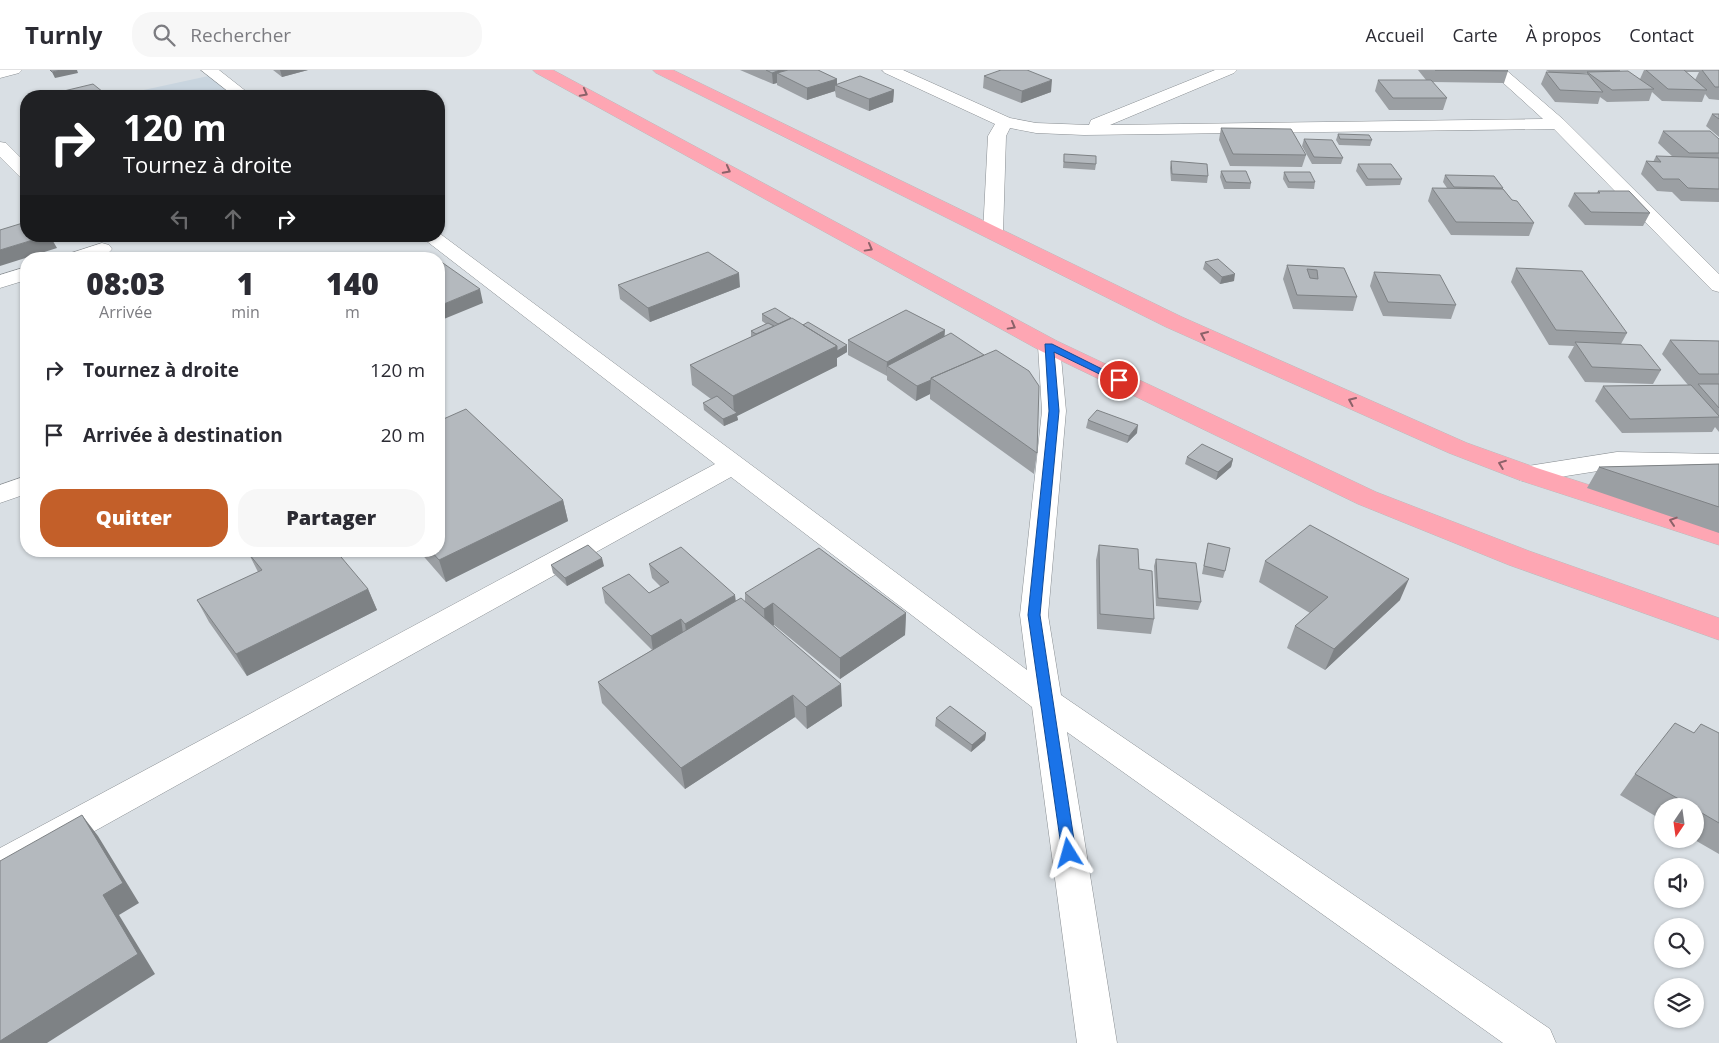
<!DOCTYPE html>
<html lang="fr">
<head>
<meta charset="utf-8">
<style>
	:root { --surface:#fff; --page:#f7f7f7; --text:#2b2b33; --muted:#7c7c81; --line:#e1e1e2; --accent:#c35f29 }
	body { margin:0; font-family:"Open Sans",sans-serif; background:var(--page); color:var(--text); height:100vh; display:flex; flex-direction:column; font-size:19px; white-space:nowrap }
	* { box-sizing:border-box; margin:0 }
	p { font-size:16px; color:var(--muted) }
	.icon { flex:none; width:28px; height:28px; fill:none; stroke:currentColor; stroke-width:2; stroke-linecap:round; stroke-linejoin:round }
	.map { position:relative; flex:1; overflow:hidden }
	.drawer { position:absolute; left:20px; top:182px; width:425px; height:305px; display:flex; flex-direction:column; background:var(--surface); border-radius:20px; box-shadow:0 1px 4px #0004 }
	.drawer>* { flex:none }
	.guide { position:absolute; left:20px; top:20px; width:425px; height:152px; border-radius:20px; box-shadow:0 1px 4px #0004; background:#202124; color:#fff; overflow:hidden }
	.needle { width:32px; rotate:193deg }
	.controls { position:absolute; left:1654px; top:728px; display:grid; gap:10px }
	.controls a { display:grid; place-items:center; width:50px; height:50px; border-radius:50%; background:var(--surface); box-shadow:0 1px 4px #0004; font-size:25px }
	.pin { position:absolute; display:grid; place-items:center; width:42px; height:42px; color:#fff; margin:-21px; border:2px solid #fff; border-radius:50%; box-shadow:0 1px 5px #0007 }
	.me { position:absolute; width:55px; margin:-28px; rotate:352deg; stroke-linejoin:round; filter:drop-shadow(0 0 4px #0008) }
	.turn { display:flex; align-items:center; gap:18px; height:105px; padding:0 20px; font-size:22px }
	.turn .icon { width:65px; height:65px; stroke-width:2.5 }
	.turn b { display:block; font-size:35px; line-height:42px }
	.lanes { display:flex; align-items:center; height:48px; padding:0 20px; background:#0003; justify-content:center; gap:25px; direction:ltr }
	.lanes .off { opacity:.35 }
	.eta { display:flex; justify-content:space-evenly; align-items:center; height:85px; text-align:center }
	.eta b { font-size:30px; font-weight:800; line-height:35px }
	.action { display:flex; gap:10px; margin-top:auto; padding:10px 20px }
	.action a { flex:1; height:58px; border-radius:20px; background:var(--accent); color:#fff; font-size:20px; font-weight:800; line-height:58px; text-align:center }
	.action a+a { background:var(--page); color:var(--text) }
	ul { padding:0; list-style:none }
	li { display:flex; align-items:center; gap:15px; height:65px; padding:0 20px }
	li div { flex:1 }
	li b { display:block; font-size:19px }
	li em { font-style:normal }
	header { display:flex; align-items:center; gap:30px; box-sizing:border-box; height:70px; padding:0 25px; background:var(--surface); border-bottom:1px solid var(--line) }
	header strong { font-size:24px }
	nav { display:flex; gap:28px; margin-inline-start:auto; font-size:18px }
	.search { width:350px; height:45px; background:var(--page); display:flex; align-items:center; gap:12px; box-sizing:border-box; padding:0 18px; border-radius:20px; color:var(--muted); font-size:19px }
	.map>svg:first-child { display:block }
	.built { fill:#c9d5df }
	.lines { fill:none; stroke-linecap:round; stroke-linejoin:round }
	.minor-casing { stroke:#898e92; stroke-width:1 }
	.trunk-casing { stroke:#bbbbbc; stroke-width:1 }
	.minor { fill:#fff; fill-rule:evenodd }
	.trunk { fill:#fea6b3; fill-rule:evenodd }
	.wall { fill:#9b9fa3; fill-rule:evenodd }
	.shaded-wall { fill:#7e8285 }
	.building { fill:#b4b9be; stroke:#7e8285; fill-rule:evenodd }
	.oneway { stroke:#8c6269 }
	.route { fill:#1a73e8; stroke:#114b97 }
</style>
</head>
<body>
<header>
<strong>Turnly</strong>
<div class="search"><svg class="icon" aria-label="search" viewBox="0 0 24 24"><circle cx="10" cy="10" r="6"/><path d="M15 15l6 6"/></svg>Rechercher</div>
<nav><a>Accueil</a><a>Carte</a><a>À propos</a><a>Contact</a></nav>
</header>
<div class="map">
<svg width="1719" height="973" viewBox="0 0 1719 973">
	<rect width="100%" height="100%" fill="#d9dfe4"/>
	<path class="built" d="M213,5L233,20L207,26H116Z"/>
	<g class="lines">
		<defs>
			<path id="minor" d="M0,0H22L19,3L0,8Z
				M201,0H219L252,26H234Z
				M882,0H903L1010,48L1036,53L1089,55L1091,50L1215,0H1237L1234,3L1110,55L1543,49L1489,0H1506L1564,50L1719,204V222L1712,220L1554,59L1084,65L1036,63L1010,58L1006,66L1003,163L1000,167L993,169L986,167L983,163L988,66L995,54L885,3Z
				M0,72L6,73L26,93V108L20,107L0,87Z
				M439,163L1027,600L1020,545L1042,341L1038,276L1041,271L1049,269L1057,271L1060,276L1066,341L1048,545L1061,625L1550,959L1556,973H1503L1067,662L1117,973H1077L1032,637L731,407L12,807L0,811V778L715,394L420,166H439Z
				M102,173L109,175L112,179C102,193 77,189 62,189L65,185Z
				M26,197V210L0,218V205Z
				M1617,382L1719,384V400L1617,398L1528,412L1519,410L1515,404L1519,398L1528,396Z
				M26,406V424L0,433V415Z"/>
			<path id="trunk" d="M533,0H553L1057,271L1376,422L1529,481L1719,548V570L1509,495L1358,434L1041,281L536,3Z
				M653,0H673L1182,247L1467,373L1537,398L1719,457V475L1519,410L1449,383L1166,257L656,3Z"/>
		</defs>
		<use href="#minor" class="minor-casing"/>
		<use href="#trunk" class="trunk-casing"/>
		<use href="#minor" class="minor"/>
		<use href="#trunk" class="trunk"/>
	</g>
	<path class="wall" d="M273,0H308L282,7Z
		M740,0H818L837,9V14L894,20L893,32L869,41L836,27L835,21L807,30L777,15V13L773,14Z
		M1418,0H1507L1508,1L1504,13L1432,12L1447,28L1443,40H1389L1375,21L1378,10H1426Z
		M1546,0H1620V1L1640,9L1644,0H1719V30L1709,29L1705,24L1702,32L1662,31L1652,22L1649,31L1607,32L1600,27L1598,34L1555,32L1541,14L1546,2H1549ZM1686,2H1699L1695,10ZM1570,3H1587V4Z
		M984,6L1051,22L1021,33L983,18Z
		M1712,44H1719V67L1706,56Z
		M1221,58L1306,85L1302,97L1230,96L1219,70Z
		M1663,61L1719,69V132L1681,131L1672,122L1657,121L1641,104L1646,91L1653,92L1656,86L1673,87L1658,73Z
		M1338,64L1372,70L1370,76L1339,75L1336,70Z
		M1304,69L1343,88L1341,94H1312L1302,76Z
		M1064,84L1096,94L1095,100L1063,98Z
		M1171,91L1208,106L1207,113L1171,111L1170,98Z
		M1358,94L1402,109L1400,115L1366,116L1356,101Z
		M1221,101L1251,113L1250,119H1224L1220,107Z
		M1284,102L1315,112L1314,119L1288,118L1283,109Z
		M1445,105L1503,118V119L1512,130L1534,153L1529,166L1451,165L1428,131L1432,118H1447L1443,112Z
		M1598,121L1650,143L1643,156L1585,155L1568,136L1574,123H1597Z
		M1205,192L1234,211L1220,214L1203,199Z
		M1287,195L1344,198L1357,227L1353,241L1293,239L1283,209Z
		M1516,198L1627,263L1621,274L1661,300L1653,314L1585,312L1568,287L1574,276L1549,275L1511,212Z
		M1374,202L1456,235L1451,249L1383,246L1370,216Z
		M618,215L740,217L650,252L620,229Z
		M762,244L803,255L847,275V282L837,288V296L737,346L738,350L724,356L704,340L703,333L711,329L692,315L690,295L751,267V261L766,254L762,251Z
		M945,266L1037,383L1034,404L930,329V324L916,331L887,310V306L848,285V270Z
		M1670,270L1719,271V362L1715,357L1712,362L1622,363L1595,331L1603,316L1688,315L1662,284Z
		M1088,350L1137,363L1127,373L1086,358Z
		M1187,387L1233,389L1231,397L1216,410L1185,394Z
		M1719,394V463L1587,418L1599,397Z
		M563,430L568,451L446,512L419,481H439Z
		M1208,473L1225,501L1223,508L1202,504Z
		M1099,475L1139,499L1154,549L1151,564L1097,559L1096,490Z
		M249,484L368,519L377,540L247,606L209,552L197,530L258,502Z
		M1156,489L1201,532L1198,540L1156,536L1154,496Z
		M1265,491L1400,530L1325,600L1287,578L1295,556L1310,543L1259,512Z
		M649,494L736,531H745V523L906,543L905,565L840,609L774,555H773L842,636L807,659L795,647L685,719L602,633L598,612L652,580L605,533L602,518L649,523L661,517L652,508Z
		M551,495L604,496L567,516L553,503Z
		M936,648L986,663L985,670L971,682L935,656Z
		M1694,663H1719V784L1693,769H1695V736H1662V750L1620,725L1635,704Z"/>
	<path class="shaded-wall" d="M61,0H77L78,3L55,8L52,2Z
		M280,0H308L282,7Z
		M780,0H814L777,3V13L773,14L772,3Z
		M837,9V15H835V21L807,30V18Z
		M1052,10L1051,22L1021,33L1022,21Z
		M894,20L893,32L869,41V29Z
		M46,166H50L57,178L0,196V180Z
		M739,203L740,217L650,252L648,238Z
		M1235,204L1234,211L1220,214L1222,207Z
		M480,219L483,233L439,251V236Z
		M945,260L944,274L887,296L886,307L887,292Z
		M847,275V282L837,288V296L737,346L738,350L724,356L723,349L734,344L733,326L837,276Z
		M931,310L930,324L916,331L917,316Z
		M1138,355L1137,363L1127,373L1129,366Z
		M1233,389L1231,397L1216,410L1218,402Z
		M563,430L568,451L446,512L439,490Z
		M602,488L604,496L567,516L565,508Z
		M1409,509L1400,530L1325,600L1334,579Z
		M368,519L377,540L247,606L236,584Z
		M735,525L737,540L687,569L685,554Z
		M773,533L774,555L765,561L764,539Z
		M906,543L905,565L840,609V588Z
		M681,549L683,564L653,581L651,566Z
		M841,614L842,636L807,659L806,637Z
		M793,625L795,647L685,719L681,698Z
		M986,663L985,670L971,682L972,675Z
		M82,745L98,766L139,833L119,845L155,904L47,973H0V971L103,825Z"/>
	<path class="building" d="M50,0H61L52,2Z
		M766,0H780L772,3Z
		M788,0H818L837,9L807,18L777,3Z
		M1001,0H1027L1052,10L1022,21L984,6Z
		M1435,0H1507L1508,1Z
		M1646,0H1684L1707,20L1668,19Z
		M1702,0H1719V17H1715Z
		M1628,1L1654,19L1612,20L1587,2Z
		M1546,2L1588,4L1603,22L1560,20Z
		M860,6L894,20L869,29L835,15Z
		M1378,10H1431L1447,28H1393Z
		M93,14L108,26H43Z
		M1712,44H1719V49Z
		M1221,58L1291,59L1306,85L1233,84Z
		M1663,61H1710L1719,69V83H1689Z
		M1338,64L1369,65L1372,70L1340,69Z
		M1304,69L1332,70L1343,88L1314,87Z
		M1064,84L1096,86V94L1064,92Z
		M1656,86L1719,88V119L1688,118L1679,109H1663L1646,91L1661,92Z
		M1171,91L1207,94L1208,106L1172,104Z
		M1358,94H1391L1402,109H1368Z
		M1221,101H1246L1251,113L1226,112Z
		M1284,102H1310L1315,112H1289Z
		M1445,105L1494,106L1503,118L1454,117Z
		M1432,118L1503,119L1512,130L1517,131L1534,153L1456,152Z
		M1598,121H1629L1650,143L1591,142L1574,123H1600Z
		M26,152V166H46L0,180V160Z
		M708,182L739,203L648,238L618,215Z
		M1218,189L1235,204L1222,207L1205,192Z
		M440,191L480,219L439,236V192Z
		M1287,195L1344,198L1357,227L1297,225ZM1307,199L1317,200L1318,209L1310,208Z
		M1516,198L1582,201L1627,263L1556,260Z
		M1374,202L1440,205L1456,235L1388,232Z
		M775,238L791,248L778,254L762,244Z
		M906,240L945,260L887,292L848,270Z
		M792,248L837,276L733,326L690,295Z
		M808,252L847,275L837,281V276L803,255Z
		M768,253L774,256L756,264L751,261Z
		M951,263L984,285L931,308V310L917,316L887,296Z
		M1670,270L1719,271V304H1699Z
		M1575,272L1641,275L1661,300L1592,297Z
		M996,280L1029,301L1039,316L1037,383L931,308Z
		M1698,314H1719V338Z
		M1691,315L1719,346V347L1630,349L1603,316Z
		M717,326L737,343L723,349L703,333Z
		M466,339L563,430L439,490L431,481H439V351Z
		M1097,340L1138,355L1129,366L1088,350Z
		M1202,374L1233,389L1218,402L1187,387Z
		M1719,394V437L1599,397Z
		M1310,455L1409,509L1334,579L1295,556L1328,527L1265,491Z
		M1208,473L1230,478L1225,501L1204,496Z
		M588,475L602,488L565,508L551,495Z
		M1099,475L1138,479L1139,499L1152,501L1154,549L1100,544Z
		M681,477L735,525L685,554L681,549L651,566L602,518L629,504L649,523L669,512L649,494Z
		M819,478L906,543L840,588L773,533L764,539L745,523Z
		M256,481H336L368,519L236,584L197,530L262,500L249,484Z
		M1156,489L1196,493L1201,532L1158,528Z
		M741,528L841,614L806,637L793,625L681,698L598,612Z
		M950,636L986,663L972,675L936,648Z
		M1675,653L1694,663L1701,654L1719,663V753L1695,739V736H1691L1635,704Z
		M82,745L123,813L103,825L138,884L0,971V791Z"/>
	<defs><path id="oneway-chevron" d="M-2-3.5L2.5 0L-2 3.5" fill="none" stroke-width="1.6" stroke-linecap="round" stroke-linejoin="round" transform="scale(1.25)"/></defs>
	<g class="oneway">
		<use href="#oneway-chevron" transform="translate(584 23) rotate(28)"/>
		<use href="#oneway-chevron" transform="translate(727 100) rotate(28)"/>
		<use href="#oneway-chevron" transform="translate(869 178) rotate(29)"/>
		<use href="#oneway-chevron" transform="translate(1012 256) rotate(29)"/>
		<use href="#oneway-chevron" transform="translate(1204 265) rotate(-156)"/>
		<use href="#oneway-chevron" transform="translate(1352 331) rotate(-156)"/>
		<use href="#oneway-chevron" transform="translate(1502 394) rotate(-159)"/>
		<use href="#oneway-chevron" transform="translate(1673 451) rotate(-162)"/>
	</g>
	<path class="route" d="M1045,274H1052L1124,310L1123,312H1116L1054,282L1059,341L1040,545L1076,783L1074,787L1069,789L1064,787L1062,783L1028,545L1049,341Z"/>
</svg>
<div class="controls">
<a><svg class="needle" viewBox="-14 -14 28 28"><path d="M0-13l5 13h-10z" fill="#e53935"/><path d="M0 13l5-13h-10z" fill="#7c7c81"/></svg></a>
<a><svg class="icon" aria-label="sound" viewBox="0 0 24 24"><path d="M4 9h4l5-4v14l-5-4H4zM17 9q2 3 0 6"/></svg></a>
<a><svg class="icon" aria-label="search" viewBox="0 0 24 24"><circle cx="10" cy="10" r="6"/><path d="M15 15l6 6"/></svg></a>
<a><svg class="icon" aria-label="layers" viewBox="0 0 24 24"><path d="M12 4l9 5-9 5-9-5zM3 14l9 5 9-5"/></svg></a>
</div>
<div class="pin" style="left:1119px;top:310px;background:#d93025"><svg class="icon" aria-label="arrive" viewBox="0 0 24 24"><path d="M6 21V4h12l-3 4 3 4H6"/></svg></div>
<svg class="me" style="left:1069px;top:783px" viewBox="-20 -20 40 40"><path d="M0-17L14 15 0 8-14 15z" fill="#1a73e8" stroke="#fff" stroke-width="4"/></svg>
<div class="guide">
<div class="turn"><svg class="icon" aria-label="right" viewBox="0 0 24 24"><path d="M7 20v-9h11M14 6l5 5-5 5"/></svg><div><b>120 m</b>Tournez à droite</div></div>
<div class="lanes"><svg class="icon off" aria-label="left" viewBox="0 0 24 24"><path d="M17 20v-9H6M10 6l-5 5 5 5"/></svg><svg class="icon off" aria-label="ahead" viewBox="0 0 24 24"><path d="M12 20V5M6 11l6-6 6 6"/></svg><svg class="icon" aria-label="right" viewBox="0 0 24 24"><path d="M7 20v-9h11M14 6l5 5-5 5"/></svg></div>
</div>
<section class="drawer">
<div class="eta">
<div><b>08:03</b><p>Arrivée</p></div>
<div><b>1</b><p>min</p></div>
<div><b>140</b><p>m</p></div>
</div>
<ul>
<li><svg class="icon" aria-label="right" viewBox="0 0 24 24"><path d="M7 20v-9h11M14 6l5 5-5 5"/></svg><div><b>Tournez à droite</b></div><em>120 m</em></li>
<li><svg class="icon" aria-label="arrive" viewBox="0 0 24 24"><path d="M6 21V4h12l-3 4 3 4H6"/></svg><div><b>Arrivée à destination</b></div><em>20 m</em></li>
</ul>
<div class="action"><a>Quitter</a><a>Partager</a></div>
</section>
</div>
</body>
</html>
